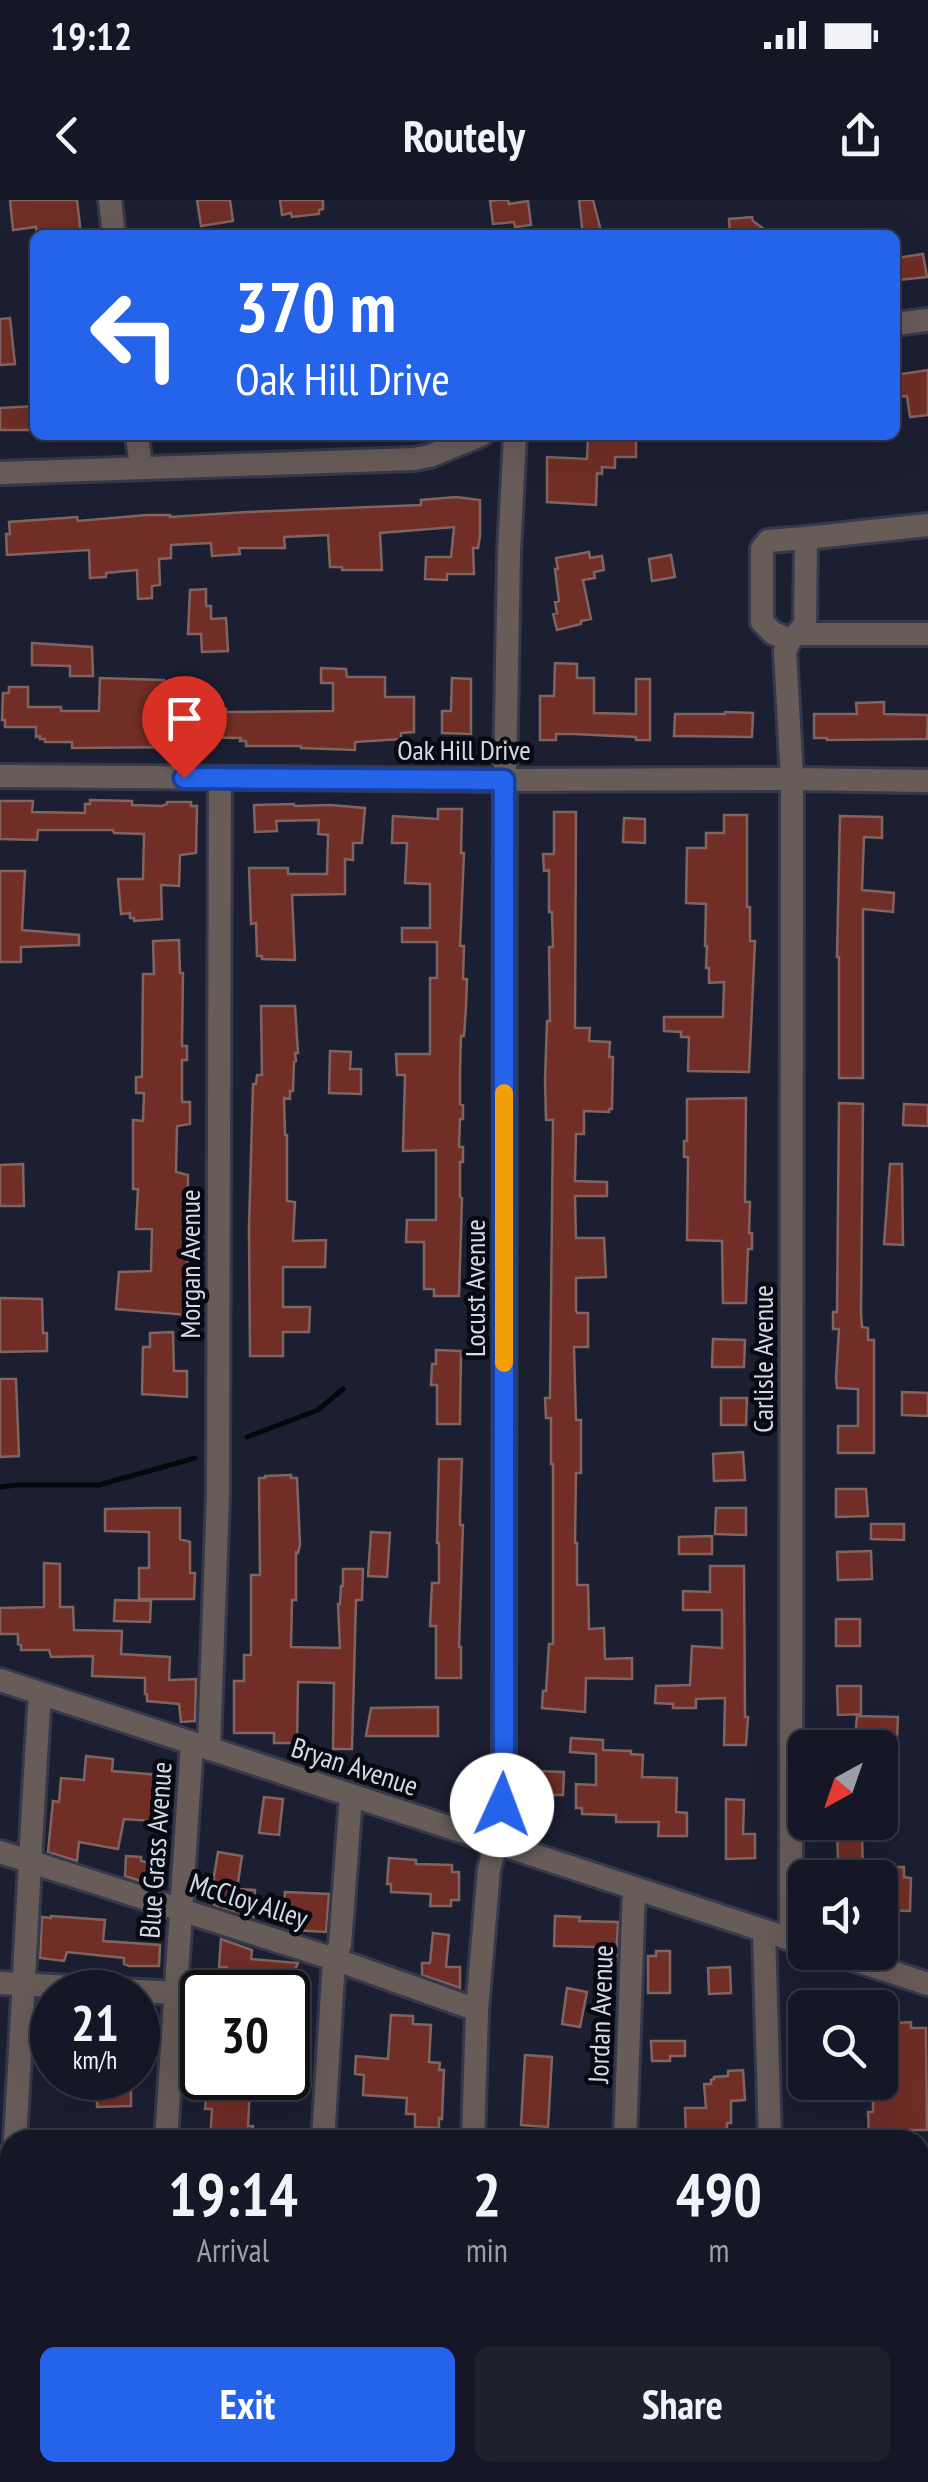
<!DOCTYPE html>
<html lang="en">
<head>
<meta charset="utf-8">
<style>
	:root { --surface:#151726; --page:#1e202e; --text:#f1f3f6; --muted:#9d9fa7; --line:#343643; --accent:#2563eb }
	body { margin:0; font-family:"PT Sans Narrow",sans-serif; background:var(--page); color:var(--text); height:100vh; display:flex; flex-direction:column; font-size:38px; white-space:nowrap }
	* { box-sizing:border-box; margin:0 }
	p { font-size:32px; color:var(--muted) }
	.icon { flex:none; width:55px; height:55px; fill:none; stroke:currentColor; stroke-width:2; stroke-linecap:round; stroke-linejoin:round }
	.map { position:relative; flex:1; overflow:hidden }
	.drawer { position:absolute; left:0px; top:1930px; width:930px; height:352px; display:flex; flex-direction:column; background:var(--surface); border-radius:30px 30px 0 0; box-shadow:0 10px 40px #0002,0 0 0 2px var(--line) }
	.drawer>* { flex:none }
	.hud { position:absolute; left:30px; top:30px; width:870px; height:210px; border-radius:15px; box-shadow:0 10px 40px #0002,0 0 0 2px var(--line); background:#2563eb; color:#fff; overflow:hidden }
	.needle { width:65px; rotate:220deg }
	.buttons { position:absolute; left:788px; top:1530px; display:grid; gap:20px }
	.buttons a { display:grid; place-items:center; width:110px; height:110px; border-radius:15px; background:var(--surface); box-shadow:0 10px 40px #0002,0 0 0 2px var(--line); font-size:50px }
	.speed { position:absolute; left:30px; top:1770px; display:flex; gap:20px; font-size:50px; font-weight:700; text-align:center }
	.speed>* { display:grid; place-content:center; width:130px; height:130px; border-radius:50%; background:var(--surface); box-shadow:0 10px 40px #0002,0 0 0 2px var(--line); line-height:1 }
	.speed small { font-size:25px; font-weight:400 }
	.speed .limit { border:5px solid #111; border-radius:15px; background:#fff; color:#111 }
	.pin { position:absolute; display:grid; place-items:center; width:85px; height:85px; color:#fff; margin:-102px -42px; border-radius:50% 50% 50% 0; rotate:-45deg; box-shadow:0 0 10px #0007 }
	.pin .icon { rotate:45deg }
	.me { position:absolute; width:110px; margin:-55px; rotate:2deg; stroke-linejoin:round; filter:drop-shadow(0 0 8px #0008) }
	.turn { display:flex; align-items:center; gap:35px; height:210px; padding:0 40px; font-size:45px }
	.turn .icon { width:130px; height:130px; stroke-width:2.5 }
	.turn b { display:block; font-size:70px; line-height:85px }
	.eta { display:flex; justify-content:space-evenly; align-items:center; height:170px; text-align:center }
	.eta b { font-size:60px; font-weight:700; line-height:70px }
	.action { display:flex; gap:20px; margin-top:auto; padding:20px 40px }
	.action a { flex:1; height:115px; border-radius:15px; background:var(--accent); color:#fff; font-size:40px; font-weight:700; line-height:115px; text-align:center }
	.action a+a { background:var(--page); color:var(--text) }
	.status { display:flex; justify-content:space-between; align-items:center; height:70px; padding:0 50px; background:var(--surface); direction:ltr }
	.status svg { height:28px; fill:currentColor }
	header { display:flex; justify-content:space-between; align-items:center; height:130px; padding:0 40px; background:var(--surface); font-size:45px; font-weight:700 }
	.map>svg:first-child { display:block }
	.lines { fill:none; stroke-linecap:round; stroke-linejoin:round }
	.stream { stroke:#010a0b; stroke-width:5 }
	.building { fill:#702e26; stroke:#80645f; stroke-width:2.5 }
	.minor-casing { stroke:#36394b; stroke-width:28 }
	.minor { stroke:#685c59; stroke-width:22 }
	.route-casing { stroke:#184099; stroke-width:25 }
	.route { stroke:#2563eb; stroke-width:18 }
	.slow { stroke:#f59e0b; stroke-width:18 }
	.labels { text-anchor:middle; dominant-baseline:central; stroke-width:9; stroke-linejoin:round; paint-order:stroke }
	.street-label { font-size:28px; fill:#d6d9e6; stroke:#080a12 }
</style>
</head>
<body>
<div class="status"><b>19:12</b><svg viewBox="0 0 49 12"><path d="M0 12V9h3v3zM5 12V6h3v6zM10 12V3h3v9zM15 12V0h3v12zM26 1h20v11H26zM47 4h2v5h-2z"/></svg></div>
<header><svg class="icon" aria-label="back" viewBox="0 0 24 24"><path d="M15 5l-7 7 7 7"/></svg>Routely<svg class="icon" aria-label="share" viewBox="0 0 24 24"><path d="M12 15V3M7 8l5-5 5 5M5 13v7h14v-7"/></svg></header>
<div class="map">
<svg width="928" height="2282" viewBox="0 0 928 2282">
	<rect width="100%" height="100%" fill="#1c1f32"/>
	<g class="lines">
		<path class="stream" d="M247,1237L318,1210L343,1189
			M0,1287L17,1285H99L195,1258"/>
	</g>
	<path class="building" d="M10,0H77L81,35H37L36,27L13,30Z
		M197,0H230L233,21L201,26Z
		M280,0H323V9L319,10V14L292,17L291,13L282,15Z
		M499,0H508L509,4L528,1L531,25L515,27L514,22L493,24L490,1Z
		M579,0H593L601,31L583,35Z
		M752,17L753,21L772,35H730L729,19Z
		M923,54L927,77L899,80L896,58Z
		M10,118L15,164L0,165V119Z
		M928,170V215L910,217L907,196L895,197V175Z
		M35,206V230H0V208Z
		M588,236L636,238V257H615V268L602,267V274L597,273L596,305L547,302V257L587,259Z
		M456,297L480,300V336L478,348H473L474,374H447V380L425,379L426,357H451L454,327L380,333L382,370H342V367H330L328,335L284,337L285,348H239L240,354L212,356L211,343L171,345V358L159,359L160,385L152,386V398L138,399L137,370L106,373V377L90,378L89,350L7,355L6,334H10L9,322L77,317L78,321L147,315H170V317L247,312L421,305V300Z
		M589,352L590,358L602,356L604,370L594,372L595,378L583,380L591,419L581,421V424L557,430L553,414L557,413L555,402L559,401L555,369H558L556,358Z
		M671,355L675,377L652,381L649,359Z
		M206,389V406H211V419L226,418L228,451L202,452L201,434H188L190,390Z
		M32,443L92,447L93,476H70V466L32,465Z
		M555,463L577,464V478H594V513L636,514V479H650V540H636V537L574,534H556V540H540V496H554Z
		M321,468L346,469L347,477H385V497H414V532L401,533V539L355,542V550L301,548V546H246V541H240L241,538L189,537V541H185V547L72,548V542H45V539H40V536L36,537V527H5V520H2L3,493H9V487H28V507H61V511H99L100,478L164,480L165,494H197L196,500H216V508L226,509V512L333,511V483H321Z
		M452,478L471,479V534L442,533V511H451Z
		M884,502V514L928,515L927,539L827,540V538H814V514H857L856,503Z
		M725,512L753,513L752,537L674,536L675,514H725Z
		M90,600L132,601V605L162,606L167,604V602H191V606H197L196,653L180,655L179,686L161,685L162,719L134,721V718H130V713L121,714L118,679H143L144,634L114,633L113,630H38L37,640L0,639V601H33L32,612L85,613V604H90Z
		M294,604L295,606L330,605L365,608L362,643H353V660L345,659V694L292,695L295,760L262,759V756H257L256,723L251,724L249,668H288V674H327L328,635L318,634L319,620L276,621L277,631L255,632L254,605Z
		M438,609H462L461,653H464L460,746H464L463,779H467L466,807L464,836H461L460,871V904L463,905V919H460L459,947H463V962H460V997L462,998L459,1096H434V1089H424V1042H406L407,1020H436V950L403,951L405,875H397L396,854H430V778H437V742H402V728H430V684L405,683L407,643H392L393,616L438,619Z
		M554,612H576L575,828H590L589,841L610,842L609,857H613L612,909H609V912L584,911V934H576L575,981L607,982V996H575L576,1038H604L606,1077L576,1078V1110L577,1113H588V1147H574L576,1220H581V1273H576L575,1343H577V1385H588L589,1429L604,1428L605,1459L632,1458V1479L586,1478L585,1512L542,1508L543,1491H546L549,1444H553V1264H551V1218H546L545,1198H550L553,920H546L545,880L547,821H550L549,747H553L552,712H549V670L544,671L543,654H554Z
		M724,615H747V707H750V741H755L749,872L688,871L689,837H681V832L664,831V817H723L724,782L709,783V768H706L707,746H705L706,704L686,703L687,648H706V633H724Z
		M840,616L882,617V638L864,637L862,690L894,693L893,712L863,709V878H839V757H837Z
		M624,618L645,619V643L623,642Z
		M0,671H25L22,730L79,735V745L21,747V762H0Z
		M179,740L180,773H183L182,846H187V860H182V902H190V924L177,926L176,972L188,975L187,1115L116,1109L119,1072L151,1071L152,1029H136L138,989H133V920L143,921L144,893H136V877H142L143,774H154L153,741Z
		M261,806H295L298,853H295L296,861L294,862L293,891H290V899L284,898L285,935H287V1001L295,1002L293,1041L326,1040L325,1067H283V1107H310L309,1132H283V1156H250L249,1027L253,884H256L257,875H262Z
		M330,851L351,852L350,869H361V894L329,893Z
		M746,898L745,1002H750L749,1033H752V1049H748L746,1103H723L722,1041L687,1040L688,957H684V941H687V899Z
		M839,903L863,904L861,1113L862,1127L868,1128V1140H874V1253H838V1226H858V1189L837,1188L836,1178L839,1129H833V1112H837Z
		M904,904L928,905V926L903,925Z
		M23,964L24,1006H0V965Z
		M890,964H902L903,1045L884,1044Z
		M0,1098L42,1099L43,1133H47V1151L0,1152Z
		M173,1132L174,1171H187V1197L142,1194L143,1147H150V1133Z
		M713,1139L745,1140L744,1167H712Z
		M436,1150L461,1151L460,1224H437V1185H431L432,1164H436Z
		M0,1179H16L19,1256L0,1257Z
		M902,1192L928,1193V1216L902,1215Z
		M721,1198H747L746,1225H721Z
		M743,1252L745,1280L714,1281L713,1254Z
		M439,1259H462L460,1315V1325H463L459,1447H461V1478H436V1426H430L432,1383H439V1343H437Z
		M291,1275V1278H297L300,1345L298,1353L296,1352V1400H292L291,1447L340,1448L338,1404H340L341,1386H343V1369H363L362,1400H356L352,1549H333L334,1483L298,1482L297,1543H274V1533H234V1481H244V1455H251V1375H260L259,1278H265V1276Z
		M836,1289H866L868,1316L836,1317Z
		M152,1308H180V1339L190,1342V1373H195L194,1399H139V1368H149V1332L105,1331V1309Z
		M716,1308H746V1335L715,1334Z
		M871,1324H904V1340L871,1339Z
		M371,1332L390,1333L387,1377L368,1376Z
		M712,1336V1354H679V1337Z
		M871,1351L872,1379L838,1380L837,1352Z
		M44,1363L60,1364V1407H73L74,1430L122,1431L121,1454L170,1457L169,1480L196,1479L195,1521L181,1522L179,1504L147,1501V1494H145V1478L92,1476L93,1456L51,1457L49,1450H21V1445L18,1444V1434H0V1408L44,1407Z
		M710,1366H744L745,1517H748L746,1545H724L725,1498L696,1499V1508H673V1504L655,1503L656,1486L690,1485L692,1446L722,1448V1410H683V1391L710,1392Z
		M115,1400L151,1401L150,1422L114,1421Z
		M836,1419H860V1446H836Z
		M837,1486H861V1514L838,1515Z
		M438,1507V1536H366L371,1508Z
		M857,1516L898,1517L897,1538L871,1537V1541L855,1540Z
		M571,1538L603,1540V1550L631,1551V1554L643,1555L642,1577L677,1578L676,1612L687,1613V1636H658L659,1622H616V1615L582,1614V1608H576V1584L596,1585V1554L570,1552Z
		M86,1556L113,1559L112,1571L160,1575V1605L154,1604L153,1621L124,1619L118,1649L79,1642L77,1661L48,1652L53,1601L59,1602L61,1578L84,1580Z
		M536,1571L564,1572L563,1595H535Z
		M264,1597L283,1599L279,1635L259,1633Z
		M726,1599L744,1600L743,1634H755V1658L726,1659Z
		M837,1630H862L863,1678H833L834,1661H838Z
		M218,1652L242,1656L237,1689L255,1690L254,1717L214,1705V1676Z
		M126,1656L141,1657V1661L154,1664L153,1685L125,1676Z
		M389,1658L416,1660V1664L452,1665V1672H459V1700H451V1706H430L431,1694L391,1692V1684H387Z
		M883,1667H904V1677L911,1678L910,1711L881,1710Z
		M285,1692L329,1694L326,1732L293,1730L294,1715L283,1714Z
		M51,1716L105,1720L103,1741L160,1745L159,1766H129L124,1764V1758L67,1752L64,1761L40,1758L42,1717L51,1718Z
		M555,1716L580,1717L579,1721L618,1722L616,1765H597V1747L554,1746Z
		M433,1733L449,1735L446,1767H460V1788L422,1775V1763H430Z
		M221,1739L252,1750L251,1759L298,1763L290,1781H274L273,1792H226L227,1767H219Z
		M656,1751H670V1793H648V1756H656Z
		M730,1767L731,1793L709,1794L708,1768Z
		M567,1788L587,1792L580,1827L562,1824Z
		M391,1815L413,1816V1824L431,1825L429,1862L440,1863L439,1870H444L442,1919L439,1918V1928L415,1927V1914H406L407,1898L363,1895L364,1875L355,1874L356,1856L388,1859Z
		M911,1822V1828H926L927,1930H911V1937L869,1938L868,1912H873V1885L897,1886L896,1823Z
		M651,1841H685V1856H670V1861H652Z
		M525,1855L552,1857L548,1927L521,1925Z
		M743,1870L745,1900L731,1901V1923H727V1940H686L685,1908H706L704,1884H711V1880L714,1879V1877L728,1876V1871Z
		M102,1883H124V1888H131V1906L97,1907V1891H102Z
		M212,1886L250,1888L248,1926H253L252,1940H210L212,1909H205L207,1889H212Z"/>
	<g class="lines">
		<defs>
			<path id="minor" d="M110,0L114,35
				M895,124L928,120
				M137,235L141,268
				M0,273L414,259L430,256L481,235
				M806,338L928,325
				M790,440L773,433L762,422V349L768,341L806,338L805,424L797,434
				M0,576L505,580L792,579L928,581
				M0,1480L802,1743
				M209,1549L218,1295L220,578
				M0,1652L334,1759L477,1810
				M764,1731L770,1940
				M791,1740L792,579L785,451L790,440L797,434H928
				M830,1752L928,1784
				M0,1783L174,1793
				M15,1940C24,1791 30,1642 40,1494
				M166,1940L192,1544
				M323,1940L334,1759L340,1745L351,1596
				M473,1940L477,1810L489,1669L496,1645L502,1605L504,1549L505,580L509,352L515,235
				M625,1940L634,1690
				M0,1958L10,1959
				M780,2272V2282
				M1,2282L10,2131
				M148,2282L149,2272
				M305,2282V2272
				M460,2282V2272
				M611,2282L612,2272"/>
		</defs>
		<use href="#minor" class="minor-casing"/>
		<use href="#minor" class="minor"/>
	</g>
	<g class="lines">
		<defs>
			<path id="route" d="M184,578L504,580V1549L502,1605"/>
		</defs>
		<use href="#route" class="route-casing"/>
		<use href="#route" class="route"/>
		<path class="slow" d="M504,1163V893"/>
	</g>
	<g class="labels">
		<g class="street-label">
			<text x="464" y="549">Oak Hill Drive</text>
			<text transform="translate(189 1064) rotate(-90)">Morgan Avenue</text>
			<text transform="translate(474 1088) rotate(-90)">Locust Avenue</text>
			<text transform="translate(762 1159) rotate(-90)">Carlisle Avenue</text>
			<text transform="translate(355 1566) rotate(18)">Bryan Avenue</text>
			<text transform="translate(155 1650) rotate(-86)">Blue Grass Avenue</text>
			<text transform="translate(249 1700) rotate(18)">McCloy Alley</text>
			<text transform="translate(600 1814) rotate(-88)">Jordan Avenue</text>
		</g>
	</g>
</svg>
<div class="buttons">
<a><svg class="needle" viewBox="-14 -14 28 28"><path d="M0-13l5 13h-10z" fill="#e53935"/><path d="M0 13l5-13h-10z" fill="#9d9fa7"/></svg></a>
<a><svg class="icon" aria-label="sound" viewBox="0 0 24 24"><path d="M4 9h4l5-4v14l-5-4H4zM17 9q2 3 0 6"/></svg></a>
<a><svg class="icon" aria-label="search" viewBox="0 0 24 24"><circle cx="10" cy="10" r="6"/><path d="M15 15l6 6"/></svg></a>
</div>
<div class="speed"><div>21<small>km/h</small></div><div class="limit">30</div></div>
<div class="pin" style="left:184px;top:578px;background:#d93025"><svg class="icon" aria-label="arrive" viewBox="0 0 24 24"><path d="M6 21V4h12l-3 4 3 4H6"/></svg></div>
<svg class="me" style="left:502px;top:1605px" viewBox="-20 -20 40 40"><circle r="19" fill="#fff"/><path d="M0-13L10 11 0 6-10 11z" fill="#2563eb"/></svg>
<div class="hud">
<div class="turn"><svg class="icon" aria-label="left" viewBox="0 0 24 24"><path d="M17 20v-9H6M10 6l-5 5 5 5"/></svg><div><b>370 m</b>Oak Hill Drive</div></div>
</div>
<section class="drawer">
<div class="eta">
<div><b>19:14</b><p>Arrival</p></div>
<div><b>2</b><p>min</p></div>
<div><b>490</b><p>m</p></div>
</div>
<div class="action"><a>Exit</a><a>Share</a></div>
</section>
</div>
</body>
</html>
